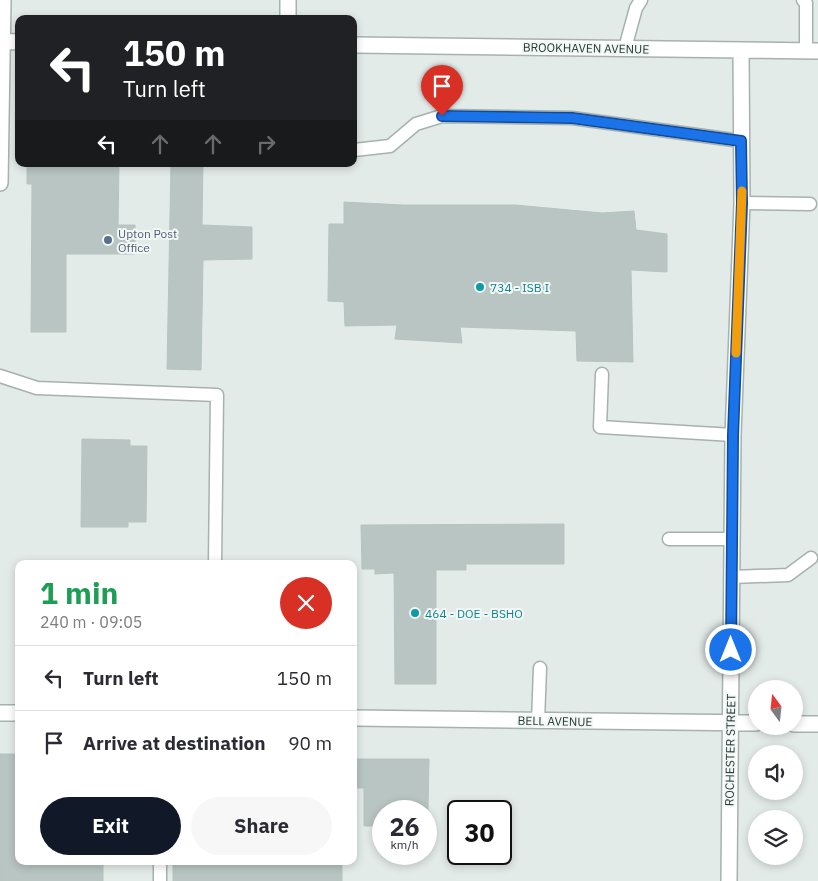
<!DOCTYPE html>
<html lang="en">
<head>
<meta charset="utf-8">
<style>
	:root { --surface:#fff; --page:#f7f7f7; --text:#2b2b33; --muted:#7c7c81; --line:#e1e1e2; --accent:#111827 }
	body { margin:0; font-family:"IBM Plex Sans",sans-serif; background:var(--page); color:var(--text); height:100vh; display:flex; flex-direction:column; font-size:19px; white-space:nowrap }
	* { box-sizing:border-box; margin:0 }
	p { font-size:16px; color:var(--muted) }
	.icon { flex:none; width:28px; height:28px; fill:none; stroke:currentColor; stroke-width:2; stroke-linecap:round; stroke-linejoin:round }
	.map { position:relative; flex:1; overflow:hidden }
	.panel { position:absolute; left:15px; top:560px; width:342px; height:305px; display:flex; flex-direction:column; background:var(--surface); border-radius:10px; box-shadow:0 2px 8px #0003 }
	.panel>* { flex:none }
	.banner { position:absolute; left:15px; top:15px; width:342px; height:152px; border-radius:10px; box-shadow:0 2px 8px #0003; background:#202124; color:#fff; overflow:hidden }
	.needle { width:32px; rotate:345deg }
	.fabs { position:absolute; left:748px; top:680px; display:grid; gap:10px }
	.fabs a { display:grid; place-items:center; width:55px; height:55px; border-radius:50%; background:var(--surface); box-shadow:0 2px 8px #0003; font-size:25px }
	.speed { position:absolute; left:372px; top:800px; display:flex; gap:10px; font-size:25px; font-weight:700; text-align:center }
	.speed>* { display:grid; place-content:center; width:65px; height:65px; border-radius:50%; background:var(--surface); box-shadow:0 2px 8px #0003; line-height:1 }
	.speed small { font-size:12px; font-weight:400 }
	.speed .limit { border:2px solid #111; border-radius:8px; background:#fff; color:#111 }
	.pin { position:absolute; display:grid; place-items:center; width:42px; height:42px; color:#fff; margin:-51px -21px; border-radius:50% 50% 50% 0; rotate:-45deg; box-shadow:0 0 5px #0007 }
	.pin .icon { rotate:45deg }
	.me { position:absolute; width:55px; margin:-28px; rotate:0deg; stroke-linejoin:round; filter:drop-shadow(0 0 4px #0008) }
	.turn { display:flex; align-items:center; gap:18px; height:105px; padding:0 25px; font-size:22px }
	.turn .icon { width:65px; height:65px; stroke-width:2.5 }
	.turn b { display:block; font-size:35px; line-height:42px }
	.lanes { display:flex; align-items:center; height:48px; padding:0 25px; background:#0003; justify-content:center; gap:25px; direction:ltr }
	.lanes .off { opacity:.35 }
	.round { display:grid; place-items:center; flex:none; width:52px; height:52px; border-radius:26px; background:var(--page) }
	.headline { display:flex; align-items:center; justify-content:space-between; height:85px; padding:0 25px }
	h1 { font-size:30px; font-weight:700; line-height:38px; color:#1e9e55 }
	.primary-button { display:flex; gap:10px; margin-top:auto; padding:10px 25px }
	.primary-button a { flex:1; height:58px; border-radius:30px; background:var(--accent); color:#fff; font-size:20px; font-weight:700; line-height:58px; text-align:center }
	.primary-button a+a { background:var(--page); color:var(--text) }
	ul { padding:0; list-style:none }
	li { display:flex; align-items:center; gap:15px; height:65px; padding:0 25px; border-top:1px solid var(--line) }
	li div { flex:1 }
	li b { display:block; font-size:19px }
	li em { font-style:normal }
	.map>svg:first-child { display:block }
	.building { fill:#b9c5c2; stroke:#b6c4c0 }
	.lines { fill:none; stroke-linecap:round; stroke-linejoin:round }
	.lane-casing { stroke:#a6b2af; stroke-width:15 }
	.street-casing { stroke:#a6b2af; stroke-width:18 }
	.lane { stroke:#fff; stroke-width:12 }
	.street { stroke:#fff; stroke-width:15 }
	.route-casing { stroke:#114b97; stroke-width:12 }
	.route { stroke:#1a73e8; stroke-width:9 }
	.slow { stroke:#f59e0b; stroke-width:9 }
	.service-dot { fill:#5c6f8a; stroke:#f3f8f6; stroke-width:2 }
	.culture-dot { fill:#0f9aa8; stroke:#f3f8f6; stroke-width:2 }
	.labels { text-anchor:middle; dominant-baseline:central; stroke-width:4; stroke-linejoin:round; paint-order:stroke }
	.street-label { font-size:12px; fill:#253a37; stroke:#f3f8f6 }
	.service-label { font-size:12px; fill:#4e5e75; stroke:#f3f8f6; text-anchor:start }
	.culture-label { font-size:12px; fill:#0d838f; stroke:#f3f8f6; text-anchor:start }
</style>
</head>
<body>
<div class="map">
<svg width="818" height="881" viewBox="0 0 818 881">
	<rect width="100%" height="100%" fill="#e3ebe8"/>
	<path class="building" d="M27,164H119L118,225H135V254H66V332H31L32,184H27Z
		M171,164H203L202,225L252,227V259L203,260L201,370L167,369Z
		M344,202L403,205H515L602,213L634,211L636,230L667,234V272L631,270L633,362L577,361L576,331L460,327L462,343L395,339L397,325L345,326L344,302L328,301L329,224H344Z
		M82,439L130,440V446H147L146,522H128V527H81Z
		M564,524V564H466V570H436V684H395L394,573L375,574V569H362L361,525Z
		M0,754H19V861H103V881H0Z
		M354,759H429L428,811H384V826H364V788H354Z
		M173,861H342V881H173Z"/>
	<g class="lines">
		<defs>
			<path id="lane" d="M803,0L806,3V51
				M625,48L636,8L641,0
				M354,150L390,146L416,124L442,116L572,118L741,141
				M742,203L810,204
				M602,374L600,427L733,435
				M0,376L37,388L217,395L215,564
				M669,539H732
				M732,577L788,575L811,558
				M538,721L540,668
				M160,881V861"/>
			<path id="street" d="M288,19V0
				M0,41L19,42
				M354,45L818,51
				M0,183L3,0
				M0,713H19
				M354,718L756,723
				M794,724H818
				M729,881L733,435L742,203L741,50"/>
		</defs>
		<use href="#lane" class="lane-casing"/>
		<use href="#street" class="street-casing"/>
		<use href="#lane" class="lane"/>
		<use href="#street" class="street"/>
	</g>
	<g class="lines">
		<defs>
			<path id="route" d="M442,116L572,118L741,141L742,203L733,435L731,650"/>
		</defs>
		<use href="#route" class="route-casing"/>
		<use href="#route" class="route"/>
		<path class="slow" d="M736,353L742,191"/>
	</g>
	<circle class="service-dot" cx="108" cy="240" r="5"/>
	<g class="culture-dot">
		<circle cx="480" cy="287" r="5"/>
		<circle cx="415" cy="613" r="5"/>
	</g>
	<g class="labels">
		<g class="street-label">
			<text transform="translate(586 48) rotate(1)">BROOKHAVEN AVENUE</text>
			<text transform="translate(555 721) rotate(1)">BELL AVENUE</text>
			<text transform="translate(730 750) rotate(-89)">ROCHESTER STREET</text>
		</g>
		<g class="service-label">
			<text x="118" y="233">Upton Post<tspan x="118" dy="14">Office</tspan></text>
		</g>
		<g class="culture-label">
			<text x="490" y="287">734 - ISB I</text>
			<text x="425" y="613">464 - DOE - BSHO</text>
		</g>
	</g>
</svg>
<div class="fabs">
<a><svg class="needle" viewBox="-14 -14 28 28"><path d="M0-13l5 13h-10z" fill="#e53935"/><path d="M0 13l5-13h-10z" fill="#7c7c81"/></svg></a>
<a><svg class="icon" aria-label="sound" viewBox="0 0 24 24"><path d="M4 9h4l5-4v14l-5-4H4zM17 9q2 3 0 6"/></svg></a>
<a><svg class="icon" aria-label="layers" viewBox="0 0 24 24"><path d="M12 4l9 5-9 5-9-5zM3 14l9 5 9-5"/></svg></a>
</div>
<div class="speed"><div>26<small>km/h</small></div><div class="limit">30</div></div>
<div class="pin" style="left:442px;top:116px;background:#d93025"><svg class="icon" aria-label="arrive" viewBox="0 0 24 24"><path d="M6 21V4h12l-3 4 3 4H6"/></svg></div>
<svg class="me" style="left:731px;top:650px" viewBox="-20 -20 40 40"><circle r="17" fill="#1a73e8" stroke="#fff" stroke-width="3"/><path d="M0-11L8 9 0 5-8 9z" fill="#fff"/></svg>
<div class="banner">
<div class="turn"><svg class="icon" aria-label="left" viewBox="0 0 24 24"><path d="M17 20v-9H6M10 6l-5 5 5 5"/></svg><div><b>150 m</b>Turn left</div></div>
<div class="lanes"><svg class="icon" aria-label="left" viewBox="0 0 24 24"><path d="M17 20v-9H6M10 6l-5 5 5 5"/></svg><svg class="icon off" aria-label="ahead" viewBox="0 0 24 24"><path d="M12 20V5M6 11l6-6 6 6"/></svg><svg class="icon off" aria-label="ahead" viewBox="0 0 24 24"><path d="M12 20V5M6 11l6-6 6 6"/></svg><svg class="icon off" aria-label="right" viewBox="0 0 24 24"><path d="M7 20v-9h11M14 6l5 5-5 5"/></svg></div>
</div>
<section class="panel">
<div class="headline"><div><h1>1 min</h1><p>240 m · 09:05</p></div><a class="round" style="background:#d93025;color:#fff"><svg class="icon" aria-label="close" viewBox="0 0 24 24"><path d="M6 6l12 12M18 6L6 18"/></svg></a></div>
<ul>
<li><svg class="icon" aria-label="left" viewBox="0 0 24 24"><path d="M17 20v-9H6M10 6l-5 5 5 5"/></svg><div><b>Turn left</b></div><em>150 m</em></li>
<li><svg class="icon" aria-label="arrive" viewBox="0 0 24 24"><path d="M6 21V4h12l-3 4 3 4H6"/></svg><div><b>Arrive at destination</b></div><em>90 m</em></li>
</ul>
<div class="primary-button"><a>Exit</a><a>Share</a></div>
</section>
</div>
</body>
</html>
